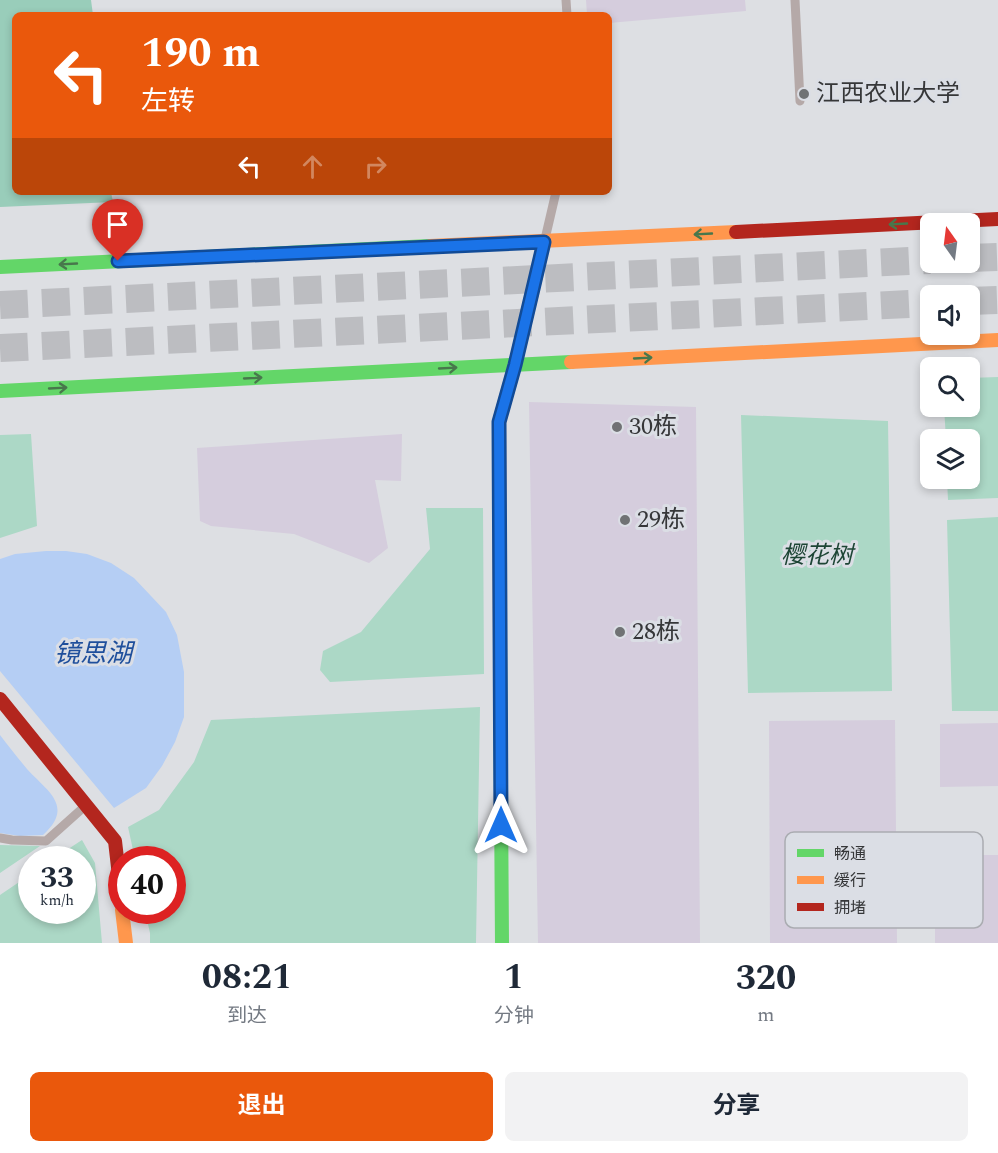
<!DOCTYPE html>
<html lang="zh">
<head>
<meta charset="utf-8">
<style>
	:root { --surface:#fff; --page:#f2f2f3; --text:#1f2937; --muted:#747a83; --accent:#ea580c }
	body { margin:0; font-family:Spectral,"Noto Sans SC",serif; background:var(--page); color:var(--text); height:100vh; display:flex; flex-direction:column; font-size:22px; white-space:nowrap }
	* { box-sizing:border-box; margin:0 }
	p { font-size:20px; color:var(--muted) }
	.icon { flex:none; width:33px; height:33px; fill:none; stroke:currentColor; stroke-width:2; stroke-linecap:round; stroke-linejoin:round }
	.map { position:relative; height:943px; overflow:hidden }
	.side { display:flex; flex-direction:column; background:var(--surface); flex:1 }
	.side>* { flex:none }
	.banner { position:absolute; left:12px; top:12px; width:600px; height:183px; border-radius:9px; box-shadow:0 3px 9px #0003; background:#ea580c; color:#fff; overflow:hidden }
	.needle { width:39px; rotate:346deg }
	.controls { position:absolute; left:920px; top:213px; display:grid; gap:12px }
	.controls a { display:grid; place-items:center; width:60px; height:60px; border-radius:9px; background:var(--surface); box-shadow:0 3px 9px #0003; font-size:30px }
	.speed { position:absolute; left:18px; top:846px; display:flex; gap:12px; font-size:30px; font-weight:700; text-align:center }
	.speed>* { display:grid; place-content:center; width:78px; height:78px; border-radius:50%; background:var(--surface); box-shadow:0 3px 9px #0003; line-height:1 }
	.speed small { font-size:15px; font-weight:400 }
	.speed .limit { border:9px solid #d22; background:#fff; color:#111 }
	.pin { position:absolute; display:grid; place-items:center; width:51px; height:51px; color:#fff; margin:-62px -26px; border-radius:50% 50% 50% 0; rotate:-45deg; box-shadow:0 0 6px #0007 }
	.pin .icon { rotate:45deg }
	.me { position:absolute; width:66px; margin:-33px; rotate:0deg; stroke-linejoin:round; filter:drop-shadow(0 0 4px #0008) }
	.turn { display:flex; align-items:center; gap:21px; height:126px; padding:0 30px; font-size:27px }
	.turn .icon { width:78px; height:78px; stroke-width:2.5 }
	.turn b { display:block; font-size:42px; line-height:51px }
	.lanes { display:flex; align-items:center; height:57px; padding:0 30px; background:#0003; justify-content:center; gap:30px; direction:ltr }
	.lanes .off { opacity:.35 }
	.eta { display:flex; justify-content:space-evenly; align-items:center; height:102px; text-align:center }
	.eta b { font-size:36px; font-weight:700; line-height:42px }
	.cta { display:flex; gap:12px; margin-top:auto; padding:12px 30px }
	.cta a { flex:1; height:69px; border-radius:9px; background:var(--accent); color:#fff; font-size:24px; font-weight:700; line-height:69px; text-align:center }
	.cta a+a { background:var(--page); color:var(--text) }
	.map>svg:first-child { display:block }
	.green { fill:#acd8c6 }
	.forest { fill:#99cdba }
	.water { fill:#b5cef4 }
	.building { fill:#d5cddd }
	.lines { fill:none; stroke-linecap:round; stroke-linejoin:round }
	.primary-tunnel { stroke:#bcbdc1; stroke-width:28; stroke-dasharray:28 14; stroke-linecap:butt }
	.lane { stroke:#b5a9a8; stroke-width:9 }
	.fast { stroke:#63d668; stroke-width:14 }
	.slow { stroke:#ff974d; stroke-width:14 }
	.jam { stroke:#b3261e; stroke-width:14 }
	.oneway { stroke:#48774c }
	.route-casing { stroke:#114b97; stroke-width:15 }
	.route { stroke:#1a73e8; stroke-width:10 }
	.poi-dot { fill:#707274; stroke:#dbdee5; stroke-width:2 }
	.labels { text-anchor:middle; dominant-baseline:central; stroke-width:6; stroke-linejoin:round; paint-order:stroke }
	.poi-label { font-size:24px; fill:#363739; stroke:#dbdee5; text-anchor:start }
	.park-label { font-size:24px; font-style:italic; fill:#1d4535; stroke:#dbdee5 }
	.water-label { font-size:26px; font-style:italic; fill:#1f4f9c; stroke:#dbdee5 }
	.key { fill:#dbdee5; stroke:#aaacb1; stroke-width:1.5 }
	.key-label { font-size:16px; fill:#363739 }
</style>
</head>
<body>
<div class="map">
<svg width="998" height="943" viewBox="0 0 998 943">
	<rect width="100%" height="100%" fill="#dddfe3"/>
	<path class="green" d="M998,377V498L948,500L947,479L969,478V440L946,439L944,407L969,406V378Z
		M741,415L888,421L892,691L748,693Z
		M31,434L37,526L0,538V435Z
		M426,508H483L484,674L330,682L320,670L323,651L361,632L430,549Z
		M998,517V711H952L947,520Z
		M480,707L476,943H150V933L145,911L172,910V860L135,859L128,827L159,810L194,762L211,720Z
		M82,840L95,863L102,943H0V895L31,874L32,910H82V860L53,859Z
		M0,845L40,846L0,873Z"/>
	<path class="forest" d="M0,0H91L93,15H15V192H111L113,202L0,207Z"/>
	<path class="water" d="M46,551H66L87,554L111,563L134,578L151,596L166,612L177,635L184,672V717L175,742L162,766L146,788L114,808L0,671V559L15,554Z
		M0,735C9,747 18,758 27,769C47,791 75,806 43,835L20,836L0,833Z"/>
	<path class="building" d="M586,0H745L746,11L609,23V15H587Z
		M529,402L696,407L700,943H538Z
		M402,434L401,481L375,480L388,548L369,563L294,534L211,526L200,521L197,448Z
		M895,720L897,943H770L769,721Z
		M998,723V786L940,787V724Z
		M935,855H998V943H935Z"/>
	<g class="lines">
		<path class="primary-tunnel" d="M969,258L998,257
			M969,301L998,300
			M0,305L930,260
			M0,348L930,303"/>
		<path class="lane" d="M566,0L567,15
			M795,0L800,101
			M545,239L556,192
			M0,838L12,840L46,841L84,807"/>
		<path class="fast" d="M0,267L430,246
			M0,391L571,362
			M500,645L502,943"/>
		<path class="slow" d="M430,246L736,232
			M571,362L998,340
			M500,645L499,422L515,365L544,242
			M122,910L126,943"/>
		<path class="jam" d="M736,232L998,219
			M0,699L115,841L122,902"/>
	</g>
	<defs><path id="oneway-shaft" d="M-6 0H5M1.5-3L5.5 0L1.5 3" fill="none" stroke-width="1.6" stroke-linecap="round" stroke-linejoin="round" transform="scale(1.5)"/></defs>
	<g class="oneway">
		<use href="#oneway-shaft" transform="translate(898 224) rotate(177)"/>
		<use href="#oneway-shaft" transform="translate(703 234) rotate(177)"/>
		<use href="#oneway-shaft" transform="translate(68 264) rotate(177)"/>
		<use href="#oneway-shaft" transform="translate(643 358) rotate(-3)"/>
		<use href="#oneway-shaft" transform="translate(448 368) rotate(-3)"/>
		<use href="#oneway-shaft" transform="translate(253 378) rotate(-3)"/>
		<use href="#oneway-shaft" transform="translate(58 388) rotate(-3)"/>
	</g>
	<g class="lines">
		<defs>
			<path id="route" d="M118,261L544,242L515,365L499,422L501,825"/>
		</defs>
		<use href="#route" class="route-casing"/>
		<use href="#route" class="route"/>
	</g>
	<g class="poi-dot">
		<circle cx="804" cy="94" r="6"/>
		<circle cx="617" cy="427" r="6"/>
		<circle cx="625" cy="520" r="6"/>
		<circle cx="620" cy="632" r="6"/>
	</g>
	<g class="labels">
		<g class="poi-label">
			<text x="816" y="94">江西农业大学</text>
			<text x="629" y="427">30栋</text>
			<text x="637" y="520">29栋</text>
			<text x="632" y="632">28栋</text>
		</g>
		<g class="park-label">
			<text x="817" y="556">樱花树</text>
		</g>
		<g class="water-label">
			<text x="93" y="654">镜思湖</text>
		</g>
	</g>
	<rect x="785" y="832" width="198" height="96" rx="9" class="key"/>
	<rect x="797" y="849" width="27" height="8" fill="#63d668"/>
	<rect x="797" y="876" width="27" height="8" fill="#ff974d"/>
	<rect x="797" y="903" width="27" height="8" fill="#b3261e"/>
	<g class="key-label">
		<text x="834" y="859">畅通</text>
		<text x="834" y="886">缓行</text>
		<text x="834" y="913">拥堵</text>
	</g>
</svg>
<div class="controls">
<a><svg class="needle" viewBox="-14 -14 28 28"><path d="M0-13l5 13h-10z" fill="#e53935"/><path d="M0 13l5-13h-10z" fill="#747a83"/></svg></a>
<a><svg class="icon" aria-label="sound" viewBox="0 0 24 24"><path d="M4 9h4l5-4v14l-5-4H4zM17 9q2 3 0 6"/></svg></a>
<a><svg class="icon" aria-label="search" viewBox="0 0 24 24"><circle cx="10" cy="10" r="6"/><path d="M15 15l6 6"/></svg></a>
<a><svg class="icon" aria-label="layers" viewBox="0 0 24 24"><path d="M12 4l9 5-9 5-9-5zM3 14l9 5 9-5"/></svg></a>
</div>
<div class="speed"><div>33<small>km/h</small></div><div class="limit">40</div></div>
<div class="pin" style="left:118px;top:261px;background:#d93025"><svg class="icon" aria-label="arrive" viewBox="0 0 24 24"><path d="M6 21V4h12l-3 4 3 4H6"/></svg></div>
<svg class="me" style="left:501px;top:825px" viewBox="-20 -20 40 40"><path d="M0-17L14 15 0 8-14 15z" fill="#1a73e8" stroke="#fff" stroke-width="4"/></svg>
<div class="banner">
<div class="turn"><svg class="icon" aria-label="left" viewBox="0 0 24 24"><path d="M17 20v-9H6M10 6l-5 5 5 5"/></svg><div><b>190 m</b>左转</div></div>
<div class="lanes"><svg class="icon" aria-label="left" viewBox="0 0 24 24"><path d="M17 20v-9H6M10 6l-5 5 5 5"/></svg><svg class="icon off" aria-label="ahead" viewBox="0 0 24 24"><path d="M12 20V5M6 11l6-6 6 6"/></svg><svg class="icon off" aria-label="right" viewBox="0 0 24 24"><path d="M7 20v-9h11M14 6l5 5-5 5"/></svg></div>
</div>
</div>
<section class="side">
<div class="eta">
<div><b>08:21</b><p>到达</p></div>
<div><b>1</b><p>分钟</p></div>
<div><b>320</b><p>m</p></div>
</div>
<div class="cta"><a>退出</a><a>分享</a></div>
</section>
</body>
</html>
